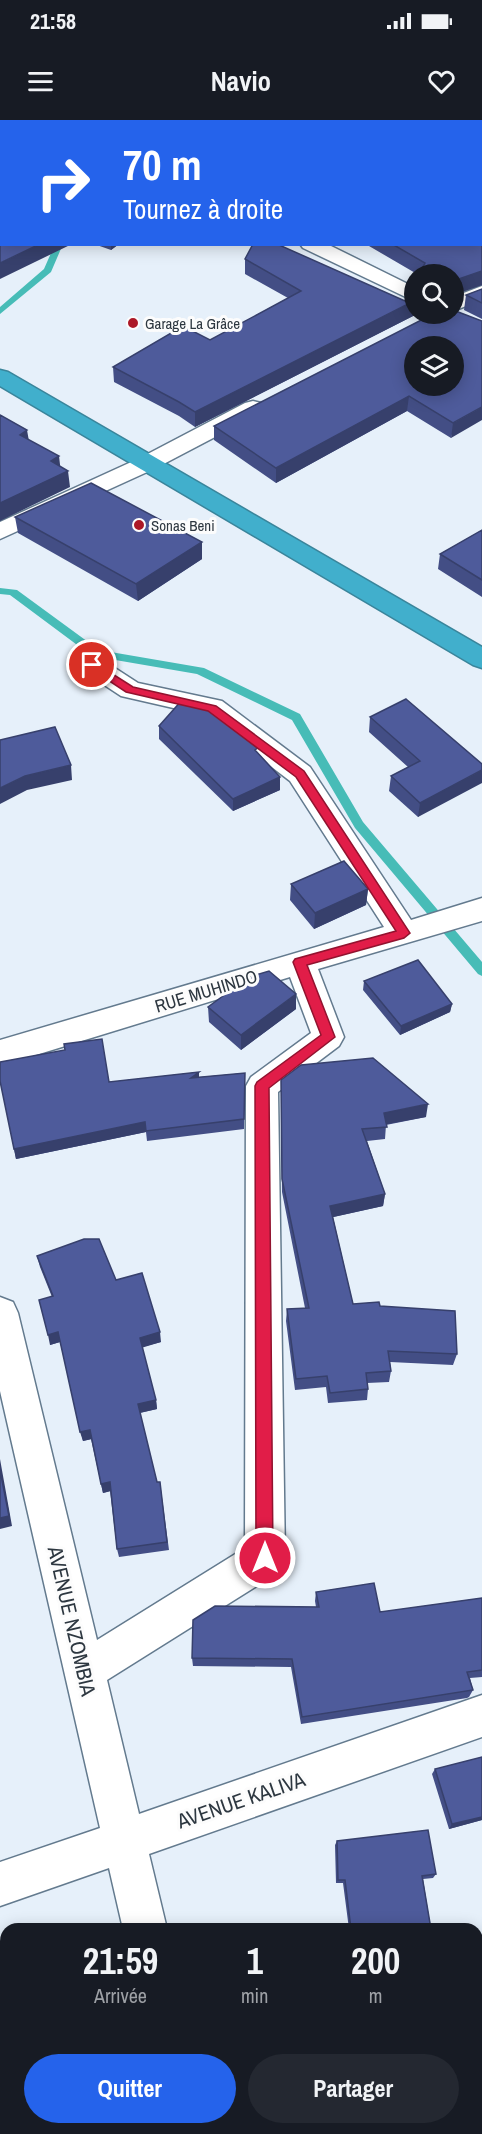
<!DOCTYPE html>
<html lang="fr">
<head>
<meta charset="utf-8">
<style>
	:root { --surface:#171b24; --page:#242831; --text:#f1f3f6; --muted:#9ea1a6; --accent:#2563eb }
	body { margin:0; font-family:"Archivo Narrow",sans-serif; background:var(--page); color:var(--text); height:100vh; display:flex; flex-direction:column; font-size:22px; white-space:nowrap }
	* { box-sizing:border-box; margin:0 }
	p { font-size:20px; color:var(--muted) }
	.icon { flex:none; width:33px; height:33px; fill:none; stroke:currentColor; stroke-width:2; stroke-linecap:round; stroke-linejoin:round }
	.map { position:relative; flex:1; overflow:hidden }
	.sheet { position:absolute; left:0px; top:1803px; width:483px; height:212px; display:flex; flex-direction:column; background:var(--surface); border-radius:18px 18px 0 0; box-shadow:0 3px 15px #0003 }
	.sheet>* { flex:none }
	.hud { position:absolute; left:0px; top:0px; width:483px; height:126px; box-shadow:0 3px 15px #0003; background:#2563eb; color:#fff; overflow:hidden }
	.fabs { position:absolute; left:404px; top:144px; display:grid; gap:12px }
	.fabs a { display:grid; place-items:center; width:60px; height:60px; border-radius:50%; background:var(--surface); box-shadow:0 3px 15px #0003; font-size:30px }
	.pin { position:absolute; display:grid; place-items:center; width:51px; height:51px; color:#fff; margin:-26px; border:3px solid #fff; border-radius:50%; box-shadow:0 2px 6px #0007 }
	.me { position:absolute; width:66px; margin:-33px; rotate:0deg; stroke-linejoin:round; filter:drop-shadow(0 0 4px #0008) }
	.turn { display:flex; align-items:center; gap:21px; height:126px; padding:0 24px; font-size:27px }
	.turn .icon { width:78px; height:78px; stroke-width:2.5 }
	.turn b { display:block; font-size:42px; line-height:51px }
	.eta { display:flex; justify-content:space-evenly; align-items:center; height:102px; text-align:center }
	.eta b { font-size:36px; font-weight:700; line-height:42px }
	.action { display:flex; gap:12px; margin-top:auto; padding:12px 24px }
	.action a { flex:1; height:69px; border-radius:36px; background:var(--accent); color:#fff; font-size:24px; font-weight:700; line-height:69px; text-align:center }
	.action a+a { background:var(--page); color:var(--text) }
	.status { display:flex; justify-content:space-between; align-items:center; height:42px; padding:0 30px; background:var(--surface); direction:ltr }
	.status svg { height:16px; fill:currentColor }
	header { display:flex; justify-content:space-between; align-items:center; height:78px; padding:0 24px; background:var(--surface); font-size:27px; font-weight:700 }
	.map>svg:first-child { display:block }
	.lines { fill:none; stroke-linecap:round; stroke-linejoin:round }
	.stream { fill:#47bcb7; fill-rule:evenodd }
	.minor-casing { stroke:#637a8e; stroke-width:3 }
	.highway-casing { stroke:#3a859b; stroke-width:3 }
	.minor { fill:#fff; fill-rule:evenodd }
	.highway { fill:#41afcc; fill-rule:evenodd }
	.wall { fill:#434e85 }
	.shaded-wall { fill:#37406c }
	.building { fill:#4e5b9b; stroke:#37406c; stroke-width:1.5; fill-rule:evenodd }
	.route { fill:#e11d48; stroke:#92132f; stroke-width:1.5 }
	.poi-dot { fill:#ac1827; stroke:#fcfcfc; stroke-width:2 }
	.labels { text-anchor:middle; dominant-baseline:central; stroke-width:6; stroke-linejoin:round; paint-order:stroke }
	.far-poi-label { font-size:15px; fill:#2d3740; stroke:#fcfcfc; text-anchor:start }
	.street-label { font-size:18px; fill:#2d3740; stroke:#fcfcfc }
	.near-street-label { font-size:21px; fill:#2d3740; stroke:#fcfcfc }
</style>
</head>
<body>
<div class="status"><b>21:58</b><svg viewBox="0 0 49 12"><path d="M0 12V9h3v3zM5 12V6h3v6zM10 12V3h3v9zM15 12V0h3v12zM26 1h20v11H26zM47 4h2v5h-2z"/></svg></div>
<header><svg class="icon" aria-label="menu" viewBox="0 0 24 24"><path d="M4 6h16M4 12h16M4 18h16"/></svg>Navio<svg class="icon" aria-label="heart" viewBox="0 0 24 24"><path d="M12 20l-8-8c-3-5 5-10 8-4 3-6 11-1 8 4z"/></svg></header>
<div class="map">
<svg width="482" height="2014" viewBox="0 0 482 2014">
	<rect width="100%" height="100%" fill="#e6f0fa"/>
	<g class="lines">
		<path class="stream" d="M0,49H2V54H0Z
			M55,124H63L51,152L0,194V187L44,149Z
			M0,468L17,470L99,530L204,548L300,594L363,702L482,842V856L478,854L355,708L292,600L197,554L92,536L10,475L0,474Z"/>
		<defs>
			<path id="minor" d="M300,124H327L414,167V181L303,128Z
				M482,166V180L453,191V177Z
				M253,281L261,283L264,288L261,293L156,348L0,419V402L140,338L245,283Z
				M92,536L101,539L138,563L222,581L310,647L411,800L482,778V801L318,849L344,917L339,926L278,972L285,1438L279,1452L107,1560L139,1694L482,1575V1617L149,1734L167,1809H123L109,1748L0,1786V1742L100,1708L0,1271V1177L13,1182L18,1193L97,1520L245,1428L246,966L251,957L311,913L290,857L0,946V920L384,807L290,661L204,595L121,576L83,551L79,545L83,539Z
				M170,2008H218L219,2014H171Z"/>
			<path id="highway" d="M0,250L8,252L482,527V548L473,545L0,266Z"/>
		</defs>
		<use href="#minor" class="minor-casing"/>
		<use href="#highway" class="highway-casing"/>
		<use href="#minor" class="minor"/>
		<use href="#highway" class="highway"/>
	</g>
	<path class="wall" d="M0,0H482V165L453,175V154H417L369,126V124H482V2H2V40L0,39Z
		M94,124H119L111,130Z
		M245,139L405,181L414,194H417L195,307L179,296L114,262L113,247L210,220L288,178L245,154Z
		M482,169V199L464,190L466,175Z
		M482,201L451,318L407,291L276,363L214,320V306Z
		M15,397L202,422V439L138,481L18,413Z
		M482,410V477L438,449L440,434Z
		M370,597L482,644L418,697L389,671L391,656L408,647L369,612Z
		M159,606L259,634L280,657V670L233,691L159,619Z
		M291,764L368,769L366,785L314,809L290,780Z
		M364,861L452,884L450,892L400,915L363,870Z
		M208,887L296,889L241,930L209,902Z
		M199,952V957L245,953L244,1009L147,1021L146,1012L16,1039L14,1029L109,962Z
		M281,960L426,997L386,1005L385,1019L367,1021L385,1074L383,1086L333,1097L353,1184L380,1186L457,1234L453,1245L390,1242L391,1251L389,1262L367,1263L368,1269L367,1280L328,1283L326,1267L295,1270L286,1201L287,1189L305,1188L282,1072Z
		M37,1136L116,1160L161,1222L142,1227L156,1280L157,1289L140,1293L157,1362H160L169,1430L119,1437L117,1429L110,1371L103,1373L91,1319L83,1321L60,1222L50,1225L52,1177L40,1147Z
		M316,1472L380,1492L482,1478V1557L470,1558L473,1570L469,1577L467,1578L301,1604L291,1547L193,1546L192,1538L316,1487L315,1481Z
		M435,1649L482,1700L449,1709L432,1654Z
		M337,1721L436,1754L433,1758L423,1759L431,1809H349L343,1763H336L335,1725Z
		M370,2008H477L482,2014H372Z"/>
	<path class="shaded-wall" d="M171,0H188V2H167Z
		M40,124H72L0,159V143Z
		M111,124H119L111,130Z
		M482,151V165L453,175V161Z
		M414,181V194H417L195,307V292Z
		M409,276L407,291L276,363V348Z
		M482,287V300L451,318L453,303Z
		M27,310L30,327L20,315Z
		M59,336L61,353L68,351L70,367L0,401V383L51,341Z
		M202,422V439L138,481L136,464Z
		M71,645L72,660L27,670L0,684V668L25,656Z
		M482,650V663L418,697L420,683Z
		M280,657V670L233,691V679Z
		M368,769L366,785L314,809L315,793Z
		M296,874V889L241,930V915Z
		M452,884L450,892L400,915L401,906Z
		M199,952V962L191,958Z
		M428,984L426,997L382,1005L384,993Z
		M145,1002L146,1012L16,1039L14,1029Z
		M385,1074L383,1086L329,1098L330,1086Z
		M58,1212L60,1222L50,1225L48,1215Z
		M160,1212L161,1222L141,1228L140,1218Z
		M156,1280L157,1289L139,1293L138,1284Z
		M90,1310L92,1319L83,1321L80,1312Z
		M0,1339L12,1406L0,1409Z
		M110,1362L111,1371L103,1373L101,1364Z
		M482,1697V1700L449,1709L452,1704Z"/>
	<path class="building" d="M0,0H171L167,2H2V27L0,26Z
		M200,0H482V151L453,161V154H419L425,143L392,124H482V2H203Z
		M2,103V124H40L0,143V104Z
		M253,124H277L405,181L412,167H414V181L195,292L179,282L113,247L183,206L210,220L301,171L245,139Z
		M482,169V183L466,175Z
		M453,190L482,201V287L453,303L409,276L276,348L214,306L433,194H453ZM414,226H453V266H414Z
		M0,295L27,310L20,315L59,336L51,341L68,351L0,383Z
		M91,363L202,422L136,464L15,397Z
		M482,410V460L440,434Z
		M406,579L482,644V650L420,683L391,656L420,641L370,597Z
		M182,580L203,584L259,627L255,630L280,657L233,679L159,606Z
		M55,607L71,645L25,656L0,668V620Z
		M344,741L368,769L315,793L291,764Z
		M418,840L452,884L401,906L364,861Z
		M269,851L296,874L241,915L208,887L249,857Z
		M102,919L109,962L199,952L191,958L245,953L244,999L146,1011L145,1002L14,1029L0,961V942L65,930L64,924Z
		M373,938L428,984L384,993L387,1007L362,1009L385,1074L330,1086L353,1184L379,1182L380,1186L455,1191L457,1234L388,1231L391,1251L366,1253L368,1269L330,1273L327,1256L296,1259L287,1189L309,1188L282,1059L281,960L301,945Z
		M84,1119H99L116,1160L142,1153L160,1212L140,1218L156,1280L138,1284L157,1362H160L167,1422L117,1429L110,1362L101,1364L90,1310L80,1312L58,1212L48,1215L39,1180L53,1176L37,1136Z
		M0,1350L9,1396L0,1398Z
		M374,1463L380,1492L482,1478V1550L467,1552L473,1570L302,1597L292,1539L192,1538L193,1500L215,1486L319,1487L316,1472Z
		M482,1637V1697L452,1704L435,1649Z
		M428,1710L436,1754L422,1756L431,1809H351L345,1760H338L337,1721Z
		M482,1862V2014H375L373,2008H477V1864Z
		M6,1907V2005L0,2006V1909Z"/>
	<path class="route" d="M92,541L133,567L216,586L304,651L410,813L404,818L307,845L335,917L269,968L273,1438L270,1443L265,1446L259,1443L256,1438L255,966L257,962L321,915L293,842L295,839L396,811L296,657L208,591L126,572L88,547L86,545Z"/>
	<g class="poi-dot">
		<circle cx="133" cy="203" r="6"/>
		<circle cx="139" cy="405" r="6"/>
	</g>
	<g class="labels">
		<g class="far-poi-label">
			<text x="145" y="203">Garage La Grâce</text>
			<text x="151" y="405">Sonas Beni</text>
		</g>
		<g class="street-label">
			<text transform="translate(206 871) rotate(-17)">RUE MUHINDO</text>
		</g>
		<g class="near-street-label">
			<text transform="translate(72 1501) rotate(77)">AVENUE NZOMBIA</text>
			<text transform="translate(241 1680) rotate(-19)">AVENUE KALIVA</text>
		</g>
	</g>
</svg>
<div class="fabs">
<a><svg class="icon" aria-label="search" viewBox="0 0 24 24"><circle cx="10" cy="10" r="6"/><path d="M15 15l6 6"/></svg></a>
<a><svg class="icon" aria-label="layers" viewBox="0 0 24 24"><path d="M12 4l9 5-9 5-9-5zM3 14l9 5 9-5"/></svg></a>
</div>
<div class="pin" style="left:92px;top:545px;background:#d93025"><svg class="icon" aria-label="arrive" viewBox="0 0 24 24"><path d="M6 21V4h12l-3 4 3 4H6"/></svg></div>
<svg class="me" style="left:265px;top:1438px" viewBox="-20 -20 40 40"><circle r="17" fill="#e11d48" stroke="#fff" stroke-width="3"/><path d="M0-11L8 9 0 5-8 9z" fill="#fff"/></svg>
<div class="hud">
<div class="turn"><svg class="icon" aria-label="right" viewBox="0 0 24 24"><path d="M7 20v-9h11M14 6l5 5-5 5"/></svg><div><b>70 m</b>Tournez à droite</div></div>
</div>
<section class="sheet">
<div class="eta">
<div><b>21:59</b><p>Arrivée</p></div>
<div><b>1</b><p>min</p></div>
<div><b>200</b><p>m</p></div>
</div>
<div class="action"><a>Quitter</a><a>Partager</a></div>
</section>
</div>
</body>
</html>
